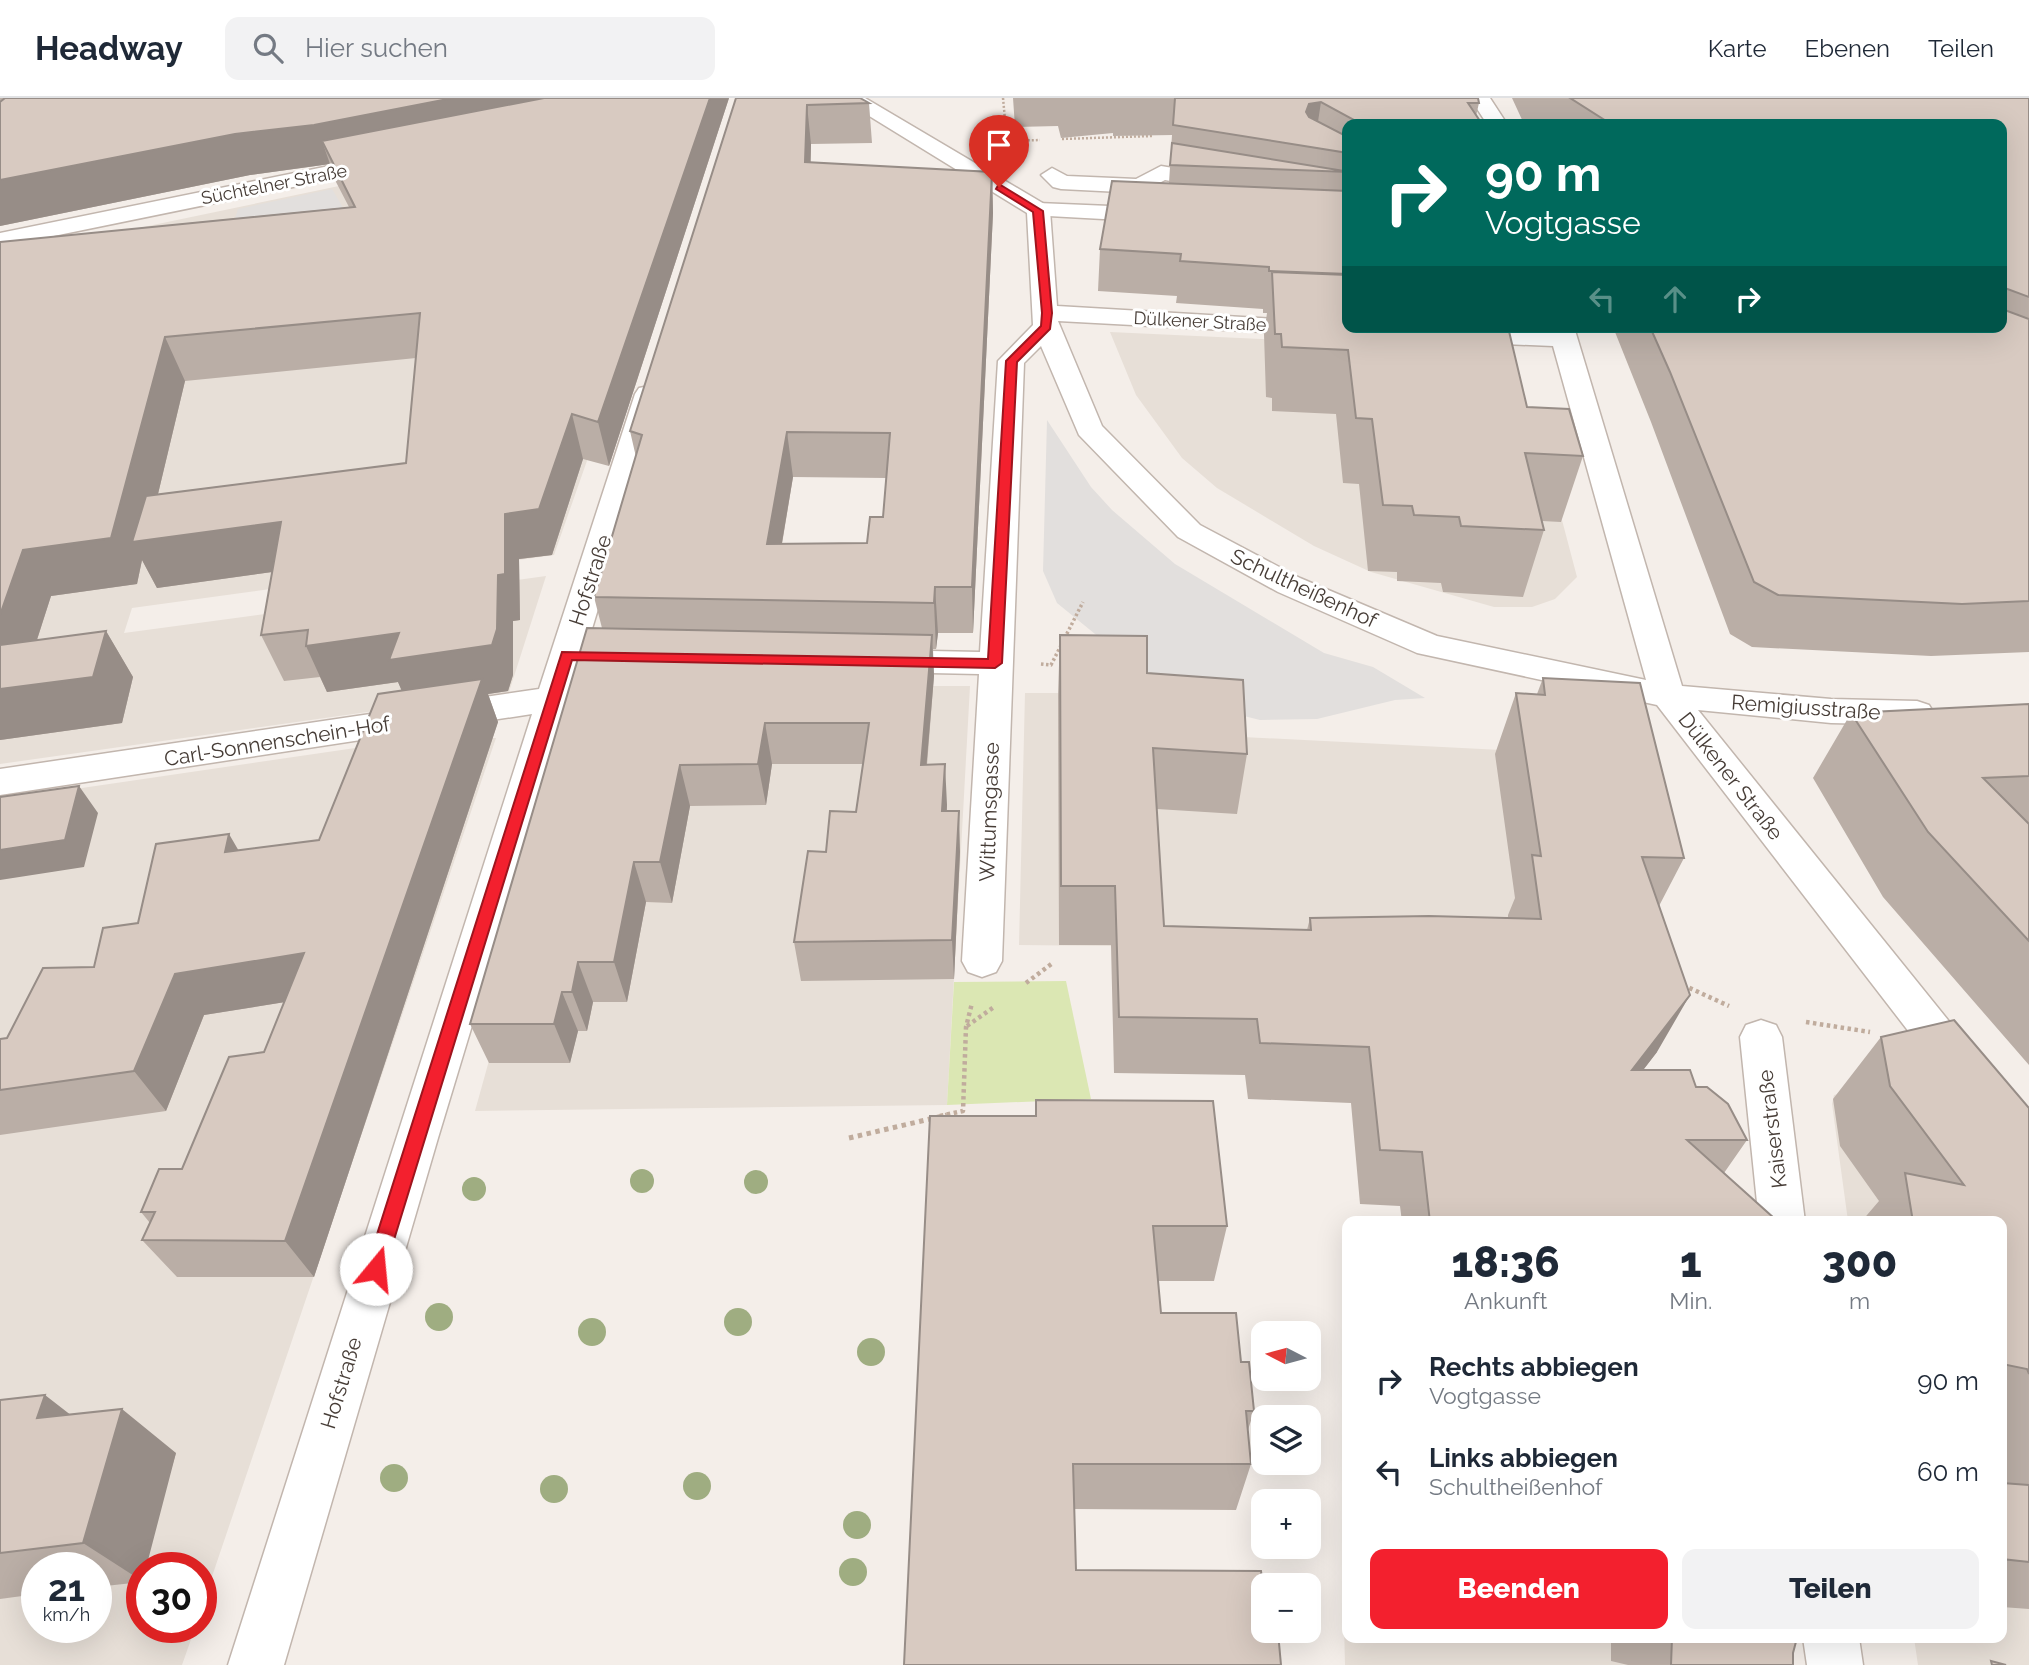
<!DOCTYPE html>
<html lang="de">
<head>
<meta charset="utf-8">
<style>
	:root { --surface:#fff; --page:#f2f2f3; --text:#1f2937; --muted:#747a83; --line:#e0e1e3; --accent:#f3202e }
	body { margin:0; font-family:Raleway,sans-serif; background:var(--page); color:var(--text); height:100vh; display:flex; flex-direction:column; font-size:26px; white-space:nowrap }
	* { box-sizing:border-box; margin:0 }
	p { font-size:23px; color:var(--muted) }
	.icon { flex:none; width:38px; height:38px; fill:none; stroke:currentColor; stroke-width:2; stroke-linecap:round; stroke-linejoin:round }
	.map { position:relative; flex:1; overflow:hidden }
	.details { position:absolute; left:1342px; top:1118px; width:665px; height:427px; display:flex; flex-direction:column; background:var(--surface); border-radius:14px; box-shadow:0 7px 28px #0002 }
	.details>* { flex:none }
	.guide { position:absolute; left:1342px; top:21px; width:665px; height:214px; border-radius:14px; box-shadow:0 7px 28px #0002; background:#00695c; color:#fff; overflow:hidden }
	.needle { width:46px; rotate:276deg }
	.tools { position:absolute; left:1251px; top:1223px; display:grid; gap:14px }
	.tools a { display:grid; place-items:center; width:70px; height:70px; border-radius:14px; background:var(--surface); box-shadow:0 7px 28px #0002; font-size:35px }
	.speed { position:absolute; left:21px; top:1454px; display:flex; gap:14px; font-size:35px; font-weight:700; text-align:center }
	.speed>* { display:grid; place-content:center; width:91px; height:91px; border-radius:50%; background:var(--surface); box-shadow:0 7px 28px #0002; line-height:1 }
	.speed small { font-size:18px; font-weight:400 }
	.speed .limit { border:10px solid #d22; background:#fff; color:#111 }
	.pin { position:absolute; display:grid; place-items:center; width:60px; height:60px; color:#fff; margin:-72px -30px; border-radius:50% 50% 50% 0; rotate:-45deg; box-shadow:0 0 7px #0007 }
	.pin .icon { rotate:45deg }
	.me { position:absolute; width:77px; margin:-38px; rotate:17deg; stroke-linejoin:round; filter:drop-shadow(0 0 5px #0008) }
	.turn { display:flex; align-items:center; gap:24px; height:147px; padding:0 28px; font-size:32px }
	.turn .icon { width:91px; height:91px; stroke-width:2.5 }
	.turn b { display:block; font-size:49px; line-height:60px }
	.lanes { display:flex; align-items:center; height:66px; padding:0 28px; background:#0003; justify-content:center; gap:35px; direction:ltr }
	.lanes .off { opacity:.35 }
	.eta { display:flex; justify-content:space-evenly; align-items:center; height:119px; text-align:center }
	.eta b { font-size:42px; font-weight:800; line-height:49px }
	.primary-button { display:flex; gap:14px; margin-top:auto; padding:14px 28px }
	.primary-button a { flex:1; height:80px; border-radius:14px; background:var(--accent); color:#fff; font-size:28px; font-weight:800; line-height:80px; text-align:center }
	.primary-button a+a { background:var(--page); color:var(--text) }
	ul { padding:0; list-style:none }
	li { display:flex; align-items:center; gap:21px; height:91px; padding:0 28px }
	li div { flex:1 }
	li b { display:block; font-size:26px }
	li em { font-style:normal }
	header { display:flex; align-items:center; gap:42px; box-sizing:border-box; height:98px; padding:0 35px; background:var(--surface); border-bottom:2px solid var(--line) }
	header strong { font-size:33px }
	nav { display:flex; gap:38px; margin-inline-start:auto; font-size:24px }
	.search { width:490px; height:63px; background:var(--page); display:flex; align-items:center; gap:18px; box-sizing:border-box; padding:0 24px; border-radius:14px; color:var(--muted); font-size:26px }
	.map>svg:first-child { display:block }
	.residential { fill:#e7dfd7; fill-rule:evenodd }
	.green { fill:#dbe7b3 }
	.parking { fill:#e2dfdd }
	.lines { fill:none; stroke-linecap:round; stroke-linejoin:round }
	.pedestrian-casing { stroke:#c2b6ae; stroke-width:3 }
	.minor-casing { stroke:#c2b6ae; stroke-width:3 }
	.path-far3 { stroke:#c0ac9d; stroke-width:2.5; stroke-dasharray:2 2; stroke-linecap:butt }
	.path-far2 { stroke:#c0ac9d; stroke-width:3.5; stroke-dasharray:2.5 2.5; stroke-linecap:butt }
	.path-far1 { stroke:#c0ac9d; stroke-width:4.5; stroke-dasharray:3.5 3.5; stroke-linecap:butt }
	.path { stroke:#c0ac9d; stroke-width:5; stroke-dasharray:4.5 4.5; stroke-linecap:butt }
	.pedestrian { fill:#fff; fill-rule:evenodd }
	.minor { fill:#fff; fill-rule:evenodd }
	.tree { fill:#9fad81 }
	.wall { fill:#baaea6; fill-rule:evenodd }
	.shaded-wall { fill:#978d87 }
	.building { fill:#d8cac1; stroke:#978d87; stroke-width:2; fill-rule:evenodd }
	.route { fill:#f3202e; stroke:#9e151e; stroke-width:2 }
	.labels { text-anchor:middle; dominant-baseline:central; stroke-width:6; stroke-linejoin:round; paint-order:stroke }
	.far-street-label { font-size:18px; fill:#473d37; stroke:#fff }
	.street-label { font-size:21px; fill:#473d37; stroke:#fff }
</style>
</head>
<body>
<header>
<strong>Headway</strong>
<div class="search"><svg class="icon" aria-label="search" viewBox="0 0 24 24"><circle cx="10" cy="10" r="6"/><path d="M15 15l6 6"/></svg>Hier suchen</div>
<nav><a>Karte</a><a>Ebenen</a><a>Teilen</a></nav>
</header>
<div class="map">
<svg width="2029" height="1567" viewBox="0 0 2029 1567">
	<rect width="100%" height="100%" fill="#f4eee9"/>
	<path class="residential" d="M698,13L645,197L554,457L417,476L416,471L132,510L124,535L546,478L509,594L0,666V288L62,146Z
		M1110,234L1493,252L1548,369L1577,479L1555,501L1532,509H1494L1371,474L1314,448L1217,390L1182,360L1136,297Z
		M593,588H970L947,1007L475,1013Z
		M1025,595H1142L1144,634L1521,653L1666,869L1200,849L1019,847Z
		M496,640L201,1511V1470H142V1530H195L182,1567H0V702L417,641ZM37,1470H96V1530H37Z
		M1843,995L2029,1141V1567H1918L1914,1540H2002V1124L1848,1123L1832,1006L1834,997Z
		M1343,1485L1347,1487L1348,1540H1747L1752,1567H1345Z"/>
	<path class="green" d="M1066,883L1091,1001L947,1007L954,884Z"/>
	<path class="parking" d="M332,91L345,113L222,161L238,111Z
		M1047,322L1091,389L1112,412L1175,466L1324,555L1373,569L1425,600L1395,602L1317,621L1260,622L1220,612L1138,571L1057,505L1043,473Z"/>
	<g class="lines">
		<defs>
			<path id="pedestrian" d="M1161,68L1221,78L1232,85L1221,92L1165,82L1140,95L1061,91L1053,89L1041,77L1052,70L1067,78L1136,81Z
				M1038,105L1158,110L1166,112L1170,117L1166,122L1158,124L1030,117L1026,112L1030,107Z"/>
			<path id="minor" d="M840,0H865L1046,107L1050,112L1057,208L1325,224L1329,229L1325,234L1316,237L1058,223L1102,328L1200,427L1300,480L1437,538L1646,582L1553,248L1457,244L1448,242L1444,236L1453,229L1549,233L1548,229H1574L1682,588L1831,601L1917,603L1929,607L1934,615L1929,623L1917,627L1831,625L1698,612L1956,932L2029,1015V1066L2013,1061L1926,956L1657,607L1417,555L1278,494L1178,439L1079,337L1041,248L1024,265L1002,863L996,874L982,879L968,874L962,863L979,576L882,574L870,571L865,563L870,555L882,552L980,554L998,263L1033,227L1027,115Z
				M1470,0H1490L1507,26H1487Z
				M383,57L394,64L391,69L0,149V135Z
				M649,288L659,290L663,296L438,1040L284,1567H228L532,616L0,697V671L539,591L635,296L639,290Z
				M1761,922L1776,927L1782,939L1805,1124H1759L1740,939L1746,927Z
				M1803,1540H1859L1863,1567H1807Z"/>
		</defs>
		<use href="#pedestrian" class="pedestrian-casing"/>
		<use href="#minor" class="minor-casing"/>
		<path class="path-far3" d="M1003,0L1007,43L1040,42
			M1062,41L1152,38"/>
		<path class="path-far2" d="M1041,566L1051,567L1083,504"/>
		<path class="path-far1" d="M1026,885L1054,864
			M1683,887L1729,908
			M1806,924L1870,934
			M967,928L994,909
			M940,1018L963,1013L966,929L972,905"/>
		<path class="path" d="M849,1040L947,1017"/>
		<use href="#pedestrian" class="pedestrian"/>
		<use href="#minor" class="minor"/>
	</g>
	<g class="tree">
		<circle cx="642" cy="1083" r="12"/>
		<circle cx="756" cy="1084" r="12"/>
		<circle cx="474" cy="1091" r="12"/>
		<circle cx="439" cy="1219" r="14"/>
		<circle cx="738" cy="1224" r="14"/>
		<circle cx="592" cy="1234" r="14"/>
		<circle cx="871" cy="1254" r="14"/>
		<circle cx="394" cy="1380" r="14"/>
		<circle cx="697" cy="1388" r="14"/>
		<circle cx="554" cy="1391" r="14"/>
		<circle cx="857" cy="1427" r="14"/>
		<circle cx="853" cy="1474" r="14"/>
	</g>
	<path class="wall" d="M0,0H729L609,368L583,361L552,457L519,461L520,522L513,523V577L508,593L488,596L498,624L314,1179H177L142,1142L150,1125L141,1114L182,1071L264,954L285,904L204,917L166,1013L0,1037V941L7,940L94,869L138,825L238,752L319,742L402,592L398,584L327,594L320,579L284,583L261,537L272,474L157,490L142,462L137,486L51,498L37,542L106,533L133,579L122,625L0,642V144L349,109L336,84L330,66L250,77L0,128ZM416,260L406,365L158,396L185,283Z
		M736,0L869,5L872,45L811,46L810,64L992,74L993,115L973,535H938L936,551H933L934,578L927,667L947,707V713L960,754L954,881L801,883L794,844L826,754L856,714L863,666H772L766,707L690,708L672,805L646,804L627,904H593L587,933H578L570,965H489L470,926L602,530L594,499L636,359L630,333ZM793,379L886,380L883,419L867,445L782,446Z
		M1013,0H1478L1479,5L1476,18L1482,26H1348V229L1527,309L1583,358L1561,424L1542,423L1544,432L1523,499L1443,494L1441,485L1397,483V474L1368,473L1359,386L1343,385L1336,316L1272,313V300L1266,299L1264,236L1267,215H1263V211L1176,205L1177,198L1098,193L1100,151L1169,85L1172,37L1113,38V35L1061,40L1058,28L1015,29Z
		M1512,0H2029V554L1931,558L1752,549L1730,536L1651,324L1613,229H2002V26H1524Z
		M1060,537L1147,575L1247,656L1237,716L1157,711L1164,828L1307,832L1310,820H1508V817L1515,800L1495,656L1516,595L1537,596L1543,580L1684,760L1659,808L1657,954L1643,972L1696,989L1747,1042L1724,1075L1775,1124H1402L1400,1108L1360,1106L1351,1005L1248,1001L1245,977L1114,975L1111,847H1059L1058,597Z
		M2029,606V967L1883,799L1813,680L1851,615Z
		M1881,939L2029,1010V1511L2002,1509V1124H1861L1879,1103L1840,1048L1833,1001Z
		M1036,1002L1227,1128L1214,1183H1158L1161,1215L1241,1264L1254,1313L1248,1332L1251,1366L1236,1412L1074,1411L904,1567L1035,1018Z
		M0,1302L70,1317L176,1355L142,1470V1484L96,1489V1470H37V1496L0,1501Z
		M1611,1540H1797L1793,1555V1567H1628L1611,1563Z"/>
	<path class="shaded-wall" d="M453,0H661L322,43L330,66L250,77L0,128V82L235,36Z
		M710,0H729L609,368L598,324Z
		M1321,4L1315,43L1306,14L1309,6Z
		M807,7L811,46L810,105L805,64Z
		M992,74L993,115L973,535L972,489Z
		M165,239L185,283L147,442L281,424L301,470L157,490L142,462L137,486L51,498L22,588L106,533L133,579L122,625L0,642V517L23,452Z
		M572,316L583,361L552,457L519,461L520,522L513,523V577L508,593L488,596L498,624L314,1179L285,1143L408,608L398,584L327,594L306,548L498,477L505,416Z
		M787,334L793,379L774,492L767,446Z
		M935,489L938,535L936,551L934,505Z
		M932,537L934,578L923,708L921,667Z
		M765,625L772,666L766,707L758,666Z
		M945,666L947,707L944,754L942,713Z
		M680,667L690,708L672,805L660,764Z
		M79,688L98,715L84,769L0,782V752Z
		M959,713L960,754L954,881L952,842Z
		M229,736L254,779L225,754Z
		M634,764L646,804L627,904L614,864Z
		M304,855L329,897L204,917L166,1013L134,973L175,876Z
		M578,864L593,904L587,933L572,894Z
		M562,894L578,933L570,965L554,926Z
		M1690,897L1657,954L1601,1027L1632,972Z
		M45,1297L103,1342L37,1320Z
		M122,1311L176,1355L146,1470H142V1483L83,1445Z"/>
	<path class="building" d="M5,0H453L314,27L235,36L0,82V4Z
		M544,0H710L598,324L572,316L539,411L505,416V476L498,477L497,531L492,547L389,562L399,535L306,548L308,532L261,537L281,424L132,444L146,398L406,365L420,215L165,239L111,440L23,452L0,517V144L355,109L322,43Z
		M736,0H860L869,5L807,7L805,64L992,74L972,489H935L934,505L594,499L642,337L630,333ZM787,334L890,335L883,419H870L867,445L767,446Z
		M1175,0H1478L1479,5H1468L1482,26H1356V23L1321,4L1309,6L1306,14L1309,19L1348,39V55L1173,27Z
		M1570,0H2029V199L2002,189V26H1611Z
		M1172,45L1344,73L1348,71V74L1170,67Z
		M1112,83L1348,93V176L1269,173V169L1180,163L1181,156L1100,151Z
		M1272,174L1348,177V229H1508L1527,309L1569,311L1583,358L1525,355L1544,432L1461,428L1459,419L1414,417L1412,408L1383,407L1372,321L1356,320L1348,252L1282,249L1281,236H1275Z
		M2002,211L2029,221V503L1962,506L1778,497L1754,484L1670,274L1650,229H2002Z
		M587,530L932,537L921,667L945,666L942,713H959L952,842L794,844L808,753L826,754L830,713L856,714L869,625H765L758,666L680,667L660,764H634L614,864H578L572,894H562L554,926H470Z
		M106,533L93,579L0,591V547Z
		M1060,537L1147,538V575L1243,582L1247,656L1153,650L1164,828L1311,832L1310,820L1429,818L1541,821L1532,757L1541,758L1516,595L1545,597L1543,580L1640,585L1684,760L1642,759L1690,897L1632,972H1690L1696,989H1707L1728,1006L1747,1042H1687L1775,1121V1124H1430L1422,1054L1380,1052L1369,949L1260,945L1257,921L1119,919L1115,788H1061Z
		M482,581L285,1143L142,1142L155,1114H141L159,1071H182L229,959L264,954L304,855L175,876L134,973L0,992V941L7,940L43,870L94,869L103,830L138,825L156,746L229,736L225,754L319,742L378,596Z
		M2029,606V678L1983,680L2029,726V843L1928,734L1851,615Z
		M79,688L65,742L0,752V699Z
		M1954,922L2029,1010V1276L2027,1271L2002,1266V1124H1913L1905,1075L1964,1087L1890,988L1881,939Z
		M1036,1002L1213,1003L1227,1128H1153L1161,1215H1236L1241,1264H1249L1254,1313H1246L1251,1366H1073L1076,1472L1261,1473L1264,1494V1533H1267L1268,1535L1278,1534L1281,1567H904L930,1018H1036Z
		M45,1297L37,1320L122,1311L83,1445L0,1455V1302Z
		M2002,1385L2029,1387V1464L2002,1461Z
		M1672,1540H1797L1793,1555V1567H1671Z
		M1991,1563L2006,1567H1992Z"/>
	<path class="route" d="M999,86L1043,113L1052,215L1050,231L1017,264L1002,565L995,570L572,562L385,1171L382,1178L376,1181L369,1178L366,1171L562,554L988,561L1006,263L1041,228L1042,215L1033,114L996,91Z"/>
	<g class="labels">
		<g class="far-street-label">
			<text transform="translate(274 86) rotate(-11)">Süchtelner Straße</text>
			<text transform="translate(1200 223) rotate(3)">Dülkener Straße</text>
		</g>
		<g class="street-label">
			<text transform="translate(590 482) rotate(-72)">Hofstraße</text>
			<text transform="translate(1304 490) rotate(25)">Schultheißenhof</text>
			<text transform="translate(1806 609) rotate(4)">Remigiusstraße</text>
			<text transform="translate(277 643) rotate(-9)">Carl-Sonnenschein-Hof</text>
			<text transform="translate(1731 678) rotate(52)">Dülkener Straße</text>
			<text transform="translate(989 714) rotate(-88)">Wittumsgasse</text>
			<text transform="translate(1772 1031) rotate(-97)">Kaiserstraße</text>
			<text transform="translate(341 1285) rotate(-73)">Hofstraße</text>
		</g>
	</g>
</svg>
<div class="tools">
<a><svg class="needle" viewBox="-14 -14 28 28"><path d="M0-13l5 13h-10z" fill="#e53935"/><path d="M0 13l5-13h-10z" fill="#747a83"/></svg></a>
<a><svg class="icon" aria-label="layers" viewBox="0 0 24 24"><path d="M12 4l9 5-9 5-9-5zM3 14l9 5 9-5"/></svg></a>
<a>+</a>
<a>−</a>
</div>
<div class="speed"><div>21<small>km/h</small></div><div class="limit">30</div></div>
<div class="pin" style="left:999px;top:89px;background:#d93025"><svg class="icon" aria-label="arrive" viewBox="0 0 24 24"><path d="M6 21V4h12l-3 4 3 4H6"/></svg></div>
<svg class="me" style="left:376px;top:1171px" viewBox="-20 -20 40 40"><circle r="19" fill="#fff"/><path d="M0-13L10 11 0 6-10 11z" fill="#f3202e"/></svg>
<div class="guide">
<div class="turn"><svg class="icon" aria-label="right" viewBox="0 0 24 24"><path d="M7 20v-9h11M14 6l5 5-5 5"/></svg><div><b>90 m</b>Vogtgasse</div></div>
<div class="lanes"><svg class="icon off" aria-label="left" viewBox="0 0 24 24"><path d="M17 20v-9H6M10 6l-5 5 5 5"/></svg><svg class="icon off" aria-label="ahead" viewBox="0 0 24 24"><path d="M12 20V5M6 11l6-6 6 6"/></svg><svg class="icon" aria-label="right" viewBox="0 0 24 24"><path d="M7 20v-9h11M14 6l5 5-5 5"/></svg></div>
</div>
<section class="details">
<div class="eta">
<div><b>18:36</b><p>Ankunft</p></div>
<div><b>1</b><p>Min.</p></div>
<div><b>300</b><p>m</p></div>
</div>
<ul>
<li><svg class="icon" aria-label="right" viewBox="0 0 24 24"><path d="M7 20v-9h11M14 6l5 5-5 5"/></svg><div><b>Rechts abbiegen</b><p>Vogtgasse</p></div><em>90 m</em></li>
<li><svg class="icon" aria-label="left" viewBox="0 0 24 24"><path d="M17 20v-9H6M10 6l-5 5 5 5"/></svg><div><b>Links abbiegen</b><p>Schultheißenhof</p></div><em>60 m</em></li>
</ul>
<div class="primary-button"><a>Beenden</a><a>Teilen</a></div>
</section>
</div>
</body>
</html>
